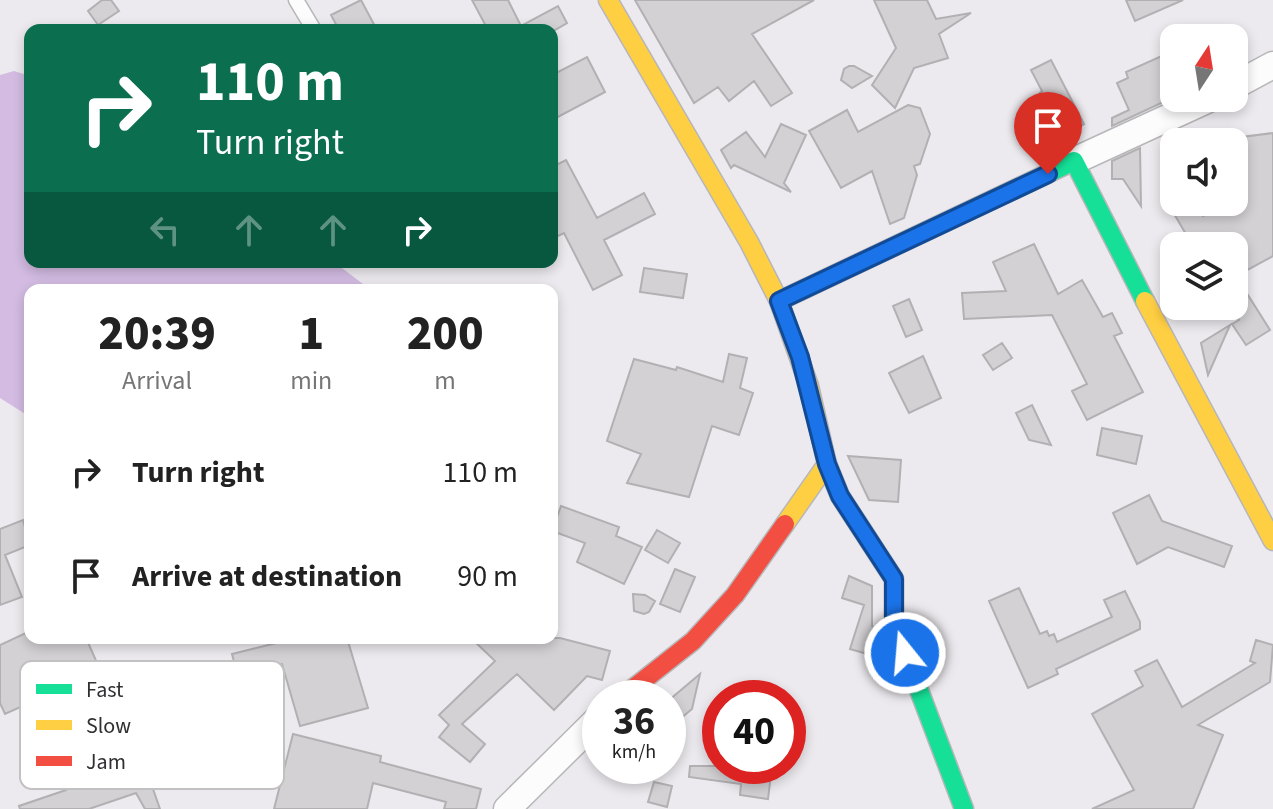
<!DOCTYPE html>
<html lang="en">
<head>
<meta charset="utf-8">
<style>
	:root { --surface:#fff; --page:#f2f2f2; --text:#222; --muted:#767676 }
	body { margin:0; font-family:"Source Sans 3",sans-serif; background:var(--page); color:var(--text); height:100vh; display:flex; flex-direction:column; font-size:30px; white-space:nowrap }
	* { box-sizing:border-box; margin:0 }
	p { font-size:26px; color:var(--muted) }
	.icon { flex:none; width:44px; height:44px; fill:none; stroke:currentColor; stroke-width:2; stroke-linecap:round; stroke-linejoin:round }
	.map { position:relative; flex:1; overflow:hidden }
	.drawer { position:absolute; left:24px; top:284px; width:534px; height:360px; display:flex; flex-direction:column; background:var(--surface); border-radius:16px; box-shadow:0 4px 12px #0003 }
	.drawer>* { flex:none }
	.banner { position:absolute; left:24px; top:24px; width:534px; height:244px; border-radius:16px; box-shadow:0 4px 12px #0003; background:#0b6e4f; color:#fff; overflow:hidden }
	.needle { width:52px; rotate:12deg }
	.controls { position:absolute; left:1160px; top:24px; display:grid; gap:16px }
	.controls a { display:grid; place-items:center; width:88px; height:88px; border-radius:16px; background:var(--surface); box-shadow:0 4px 12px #0003; font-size:40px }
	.speed { position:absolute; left:582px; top:680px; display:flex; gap:16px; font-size:40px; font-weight:700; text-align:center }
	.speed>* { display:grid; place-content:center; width:104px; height:104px; border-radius:50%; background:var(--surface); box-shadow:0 4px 12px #0003; line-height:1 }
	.speed small { font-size:20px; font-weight:400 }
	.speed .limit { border:12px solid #d22; background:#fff; color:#111 }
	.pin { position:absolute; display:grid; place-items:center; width:68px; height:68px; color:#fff; margin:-82px -34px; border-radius:50% 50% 50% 0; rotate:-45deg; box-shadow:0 0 8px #0007 }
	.pin .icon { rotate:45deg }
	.me { position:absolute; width:88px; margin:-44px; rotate:343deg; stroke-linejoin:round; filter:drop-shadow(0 0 6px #0008) }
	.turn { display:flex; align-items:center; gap:28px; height:168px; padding:0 40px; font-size:36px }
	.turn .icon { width:104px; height:104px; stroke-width:2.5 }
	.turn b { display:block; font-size:56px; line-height:68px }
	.lanes { display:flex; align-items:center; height:76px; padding:0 40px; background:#0003; justify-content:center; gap:40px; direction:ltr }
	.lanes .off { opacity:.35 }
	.eta { display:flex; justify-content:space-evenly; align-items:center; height:136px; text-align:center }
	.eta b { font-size:48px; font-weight:800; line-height:56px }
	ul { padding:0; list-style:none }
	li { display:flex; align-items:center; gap:24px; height:104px; padding:0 40px }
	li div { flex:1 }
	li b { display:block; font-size:30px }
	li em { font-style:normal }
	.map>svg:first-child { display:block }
	.water { fill:#d3bbe2 }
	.building { fill:#d3d1d4; stroke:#b2b0b3; stroke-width:2 }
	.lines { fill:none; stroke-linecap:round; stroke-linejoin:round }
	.lane-casing { stroke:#b7b6b9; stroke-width:17 }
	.street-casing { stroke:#b7b6b9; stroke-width:29 }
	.fast-casing { stroke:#b7b6b9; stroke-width:21 }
	.slow-casing { stroke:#b7b6b9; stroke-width:21 }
	.jam-casing { stroke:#b7b6b9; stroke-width:21 }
	.lane { stroke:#fcfcfc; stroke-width:14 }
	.street { stroke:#fcfcfc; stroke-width:26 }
	.fast { stroke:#16e098; stroke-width:18 }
	.slow { stroke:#ffcf43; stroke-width:18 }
	.jam { stroke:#f24e42; stroke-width:18 }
	.route-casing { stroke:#114b97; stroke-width:20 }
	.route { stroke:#1a73e8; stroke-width:14 }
	.key { fill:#fff; stroke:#c1c1c2; stroke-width:2 }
	.key-label { font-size:22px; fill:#312f32 }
</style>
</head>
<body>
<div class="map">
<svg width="1273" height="809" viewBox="0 0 1273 809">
	<rect width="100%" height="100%" fill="#eceaee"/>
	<path class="water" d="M14,71L30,76V262H334L371,290H30V417L0,398V75Z"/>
	<path class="building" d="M102,0H111L119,11L98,25L88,11Z
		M361,0L377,30H339L331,15Z
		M472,0H508L521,26L558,6L567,23L555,30H488Z
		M635,0H814L752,34L792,93L771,106L754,81L729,101L718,87L694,103Z
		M874,0H927L936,19L971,13L939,34L948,58L914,68L895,108L872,85L896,48Z
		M1126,0H1183L1135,21Z
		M1166,54L1174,70V97L1112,126V118L1129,110L1117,83L1128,78L1126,72Z
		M587,57L605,92L552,120V75Z
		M1051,60L1084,124L1065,134L1051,108L1019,113L1042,91L1031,70Z
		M849,66H854L872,76L852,88L841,80L844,69Z
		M908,105L920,108L930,134L920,164L914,166L917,175L904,218L890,224L872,171L841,188L809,131L847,110L858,132Z
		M781,124L806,135L784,183L791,192L734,165L731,168L721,150L746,132L765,157Z
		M1273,133V256L1236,276L1270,330L1246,345L1232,324L1239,320L1234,312V246H1193L1167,202H1196L1203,216L1234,202V182L1239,180L1234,171V138Z
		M1140,148L1141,206L1123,179H1112V161Z
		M566,160L597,218L644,193L655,214L604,240L622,275L593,290L564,233L552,239V167Z
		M1034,244L1058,294L1082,280L1103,317L1112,313L1122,333L1114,336L1143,392L1087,420L1072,391L1087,384L1052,315L964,319L962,293L1006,291L993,262Z
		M644,268L687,274L683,298L640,292Z
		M909,299L922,330L906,337L893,306Z
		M1230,325L1208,375L1201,343Z
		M1002,343L1012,358L993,370L983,355Z
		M729,354L747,358L740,388L753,393L739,435L712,426L689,497L627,483L641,454L607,441L634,359L676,370L677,367L723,382Z
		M923,356L941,398L909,413L889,373Z
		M1032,405L1051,445L1029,440L1016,413Z
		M1102,428L1142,436L1136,464L1097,455Z
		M848,456L901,460L898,502L869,500Z
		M1149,495L1162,521L1232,546L1224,567L1168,547L1137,564L1113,513Z
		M561,506L619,527L616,536L642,547L624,584L577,562L585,543L552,531Z
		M23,520L30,545L5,555L22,597L0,605V529Z
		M657,530L680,543L668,563L645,550Z
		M675,569L695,577L680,612L660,604Z
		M849,576L872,586V625L876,639L871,655L850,649L864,605L842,598Z
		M1019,588L1040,634L1047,631L1049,636L1054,634L1057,642L1112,617L1104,600L1125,591L1140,622V629L1056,669L1058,674L1028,688L989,601Z
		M633,594L645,595L655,601L649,612L644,614L634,611Z
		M30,631V638H86L113,699L117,698L138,768L145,766L160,809H145L136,793L89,809H20L19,806L66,790L39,702L36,700L5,714L0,703V645Z
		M297,638H347L368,708L300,726L282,664L238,677L232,654Z
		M471,638H560L610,651L602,680L587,676L554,710L517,674L462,724L485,744L470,762L439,737L449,725L439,715L495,661Z
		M1256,640L1273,645L1270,682L1198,725L1223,735L1193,809H1092L1134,790L1092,714L1143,686L1135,671L1157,660L1182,707L1255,663L1250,661Z
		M700,674L692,709L680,719L668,701Z
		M293,734L381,756L380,762L481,789L476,809H444L446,802L373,783L367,809H274Z
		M690,766H764L763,772L771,774L768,799L740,795L741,784L689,777Z
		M654,782L672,786L667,807L648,802Z"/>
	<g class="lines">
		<defs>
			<path id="lane" d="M296,0L314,30"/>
			<path id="street" d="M1234,86L1273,65
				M1074,161L1211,98
				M507,809L600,717"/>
			<path id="fast" d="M779,301L1074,161L1145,301
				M827,464L840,496L894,579V624L964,809"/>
			<path id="slow" d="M608,0L749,242L779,301L809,386L827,464L785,524
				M1145,301L1273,541"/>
			<path id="jam" d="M621,698L693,641L735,595L785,524"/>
		</defs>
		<use href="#lane" class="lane-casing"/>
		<use href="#street" class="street-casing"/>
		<use href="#fast" class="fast-casing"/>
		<use href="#slow" class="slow-casing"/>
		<use href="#jam" class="jam-casing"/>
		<use href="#lane" class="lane"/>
		<use href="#street" class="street"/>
		<use href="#fast" class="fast"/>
		<use href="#slow" class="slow"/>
		<use href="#jam" class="jam"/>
	</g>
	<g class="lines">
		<defs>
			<path id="route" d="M905,653L894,624V579L840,496L827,464L800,357L779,301L1048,174"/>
		</defs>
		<use href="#route" class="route-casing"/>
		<use href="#route" class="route"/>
	</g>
	<rect x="20" y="661" width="264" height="128" rx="12" class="key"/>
	<rect x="36" y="684" width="36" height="10" fill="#16e098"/>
	<rect x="36" y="720" width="36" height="10" fill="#ffcf43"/>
	<rect x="36" y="756" width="36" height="10" fill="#f24e42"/>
	<g class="key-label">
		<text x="86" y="697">Fast</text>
		<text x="86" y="733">Slow</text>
		<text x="86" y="769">Jam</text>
	</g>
</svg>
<div class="controls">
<a><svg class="needle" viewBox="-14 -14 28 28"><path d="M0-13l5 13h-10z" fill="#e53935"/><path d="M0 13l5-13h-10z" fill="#767676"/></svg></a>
<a><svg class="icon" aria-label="sound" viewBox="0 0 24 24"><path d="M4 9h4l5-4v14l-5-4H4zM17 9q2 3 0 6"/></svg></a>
<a><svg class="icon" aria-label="layers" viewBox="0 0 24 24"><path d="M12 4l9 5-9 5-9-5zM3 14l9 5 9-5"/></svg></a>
</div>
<div class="speed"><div>36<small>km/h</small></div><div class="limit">40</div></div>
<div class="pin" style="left:1048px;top:174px;background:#d93025"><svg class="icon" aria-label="arrive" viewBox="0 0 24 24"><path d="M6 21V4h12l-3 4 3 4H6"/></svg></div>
<svg class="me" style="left:905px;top:653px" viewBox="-20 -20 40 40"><circle r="17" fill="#1a73e8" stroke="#fff" stroke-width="3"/><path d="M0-11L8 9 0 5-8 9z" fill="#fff"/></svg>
<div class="banner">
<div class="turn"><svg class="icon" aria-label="right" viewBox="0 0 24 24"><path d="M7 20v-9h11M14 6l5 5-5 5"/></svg><div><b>110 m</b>Turn right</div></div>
<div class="lanes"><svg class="icon off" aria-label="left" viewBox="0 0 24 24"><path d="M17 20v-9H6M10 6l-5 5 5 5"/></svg><svg class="icon off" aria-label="ahead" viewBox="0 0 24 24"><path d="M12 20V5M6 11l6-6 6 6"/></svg><svg class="icon off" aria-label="ahead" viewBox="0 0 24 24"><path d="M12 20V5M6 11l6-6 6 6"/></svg><svg class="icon" aria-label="right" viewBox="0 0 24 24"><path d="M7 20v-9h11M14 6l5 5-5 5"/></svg></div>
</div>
<section class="drawer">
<div class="eta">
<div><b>20:39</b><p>Arrival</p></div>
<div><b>1</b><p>min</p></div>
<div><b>200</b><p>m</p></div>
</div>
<ul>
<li><svg class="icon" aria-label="right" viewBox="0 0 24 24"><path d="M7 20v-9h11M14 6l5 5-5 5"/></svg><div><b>Turn right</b></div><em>110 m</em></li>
<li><svg class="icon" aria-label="arrive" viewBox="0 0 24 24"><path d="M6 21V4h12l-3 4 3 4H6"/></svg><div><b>Arrive at destination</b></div><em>90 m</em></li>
</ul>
</section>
</div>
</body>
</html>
